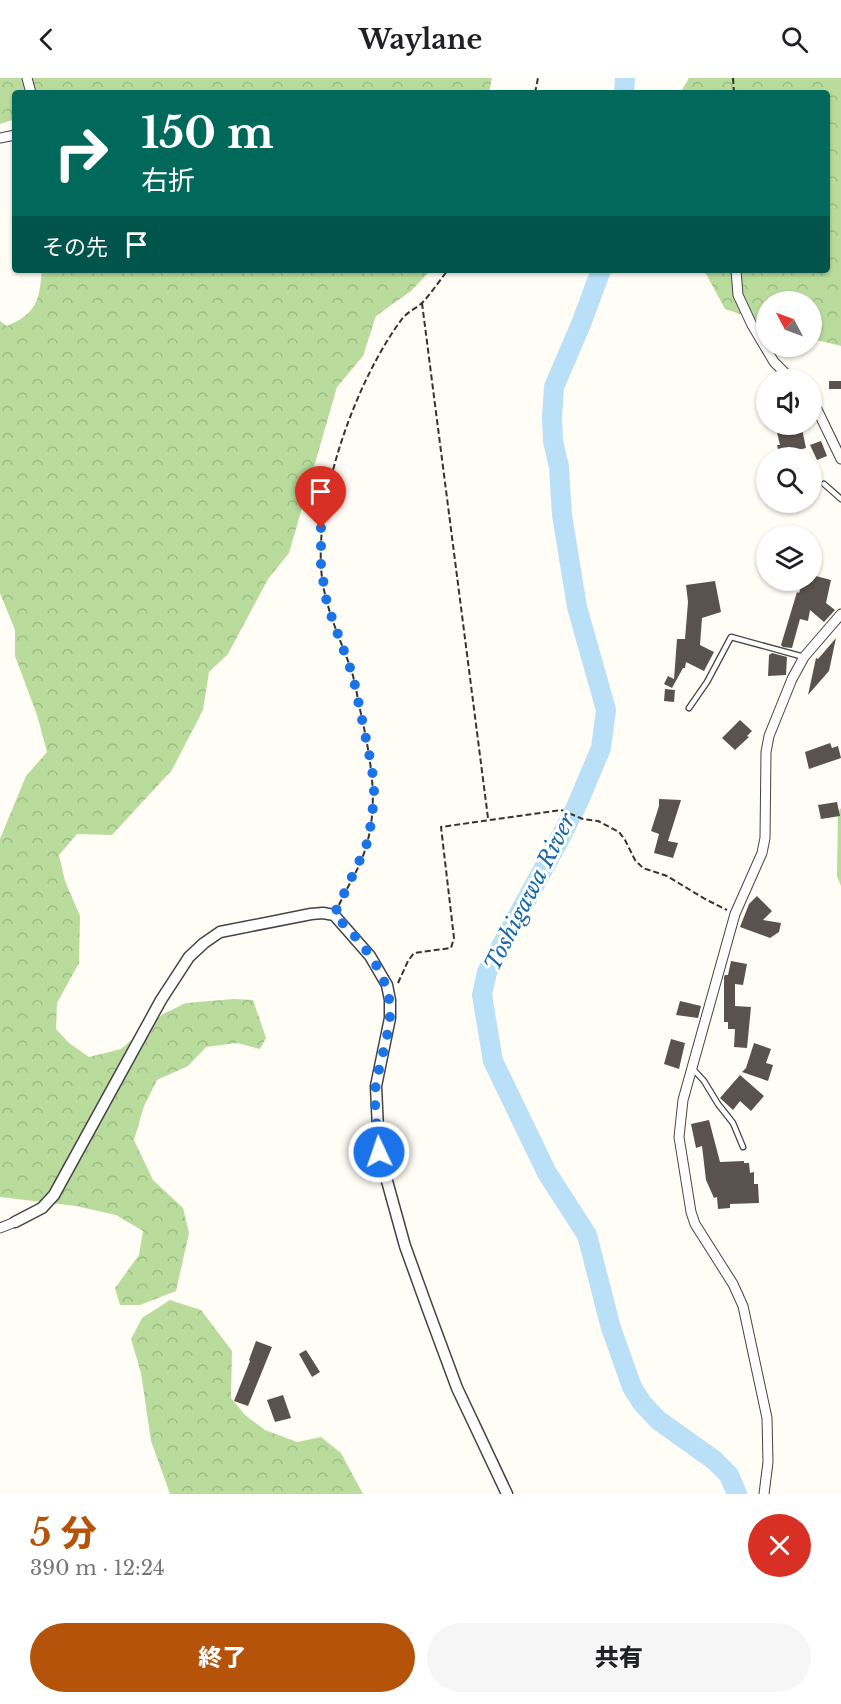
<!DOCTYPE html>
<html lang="ja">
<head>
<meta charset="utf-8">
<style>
	:root { --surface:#fff; --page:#f6f6f6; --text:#202124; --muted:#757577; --accent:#b45309 }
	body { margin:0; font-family:"Libre Baskerville","Noto Sans JP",serif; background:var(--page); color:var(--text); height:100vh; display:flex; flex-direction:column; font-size:22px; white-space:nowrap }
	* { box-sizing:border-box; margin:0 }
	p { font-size:20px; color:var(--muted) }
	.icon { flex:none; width:33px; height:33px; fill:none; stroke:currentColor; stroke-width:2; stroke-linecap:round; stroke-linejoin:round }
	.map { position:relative; height:1416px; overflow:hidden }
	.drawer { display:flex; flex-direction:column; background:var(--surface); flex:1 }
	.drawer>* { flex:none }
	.top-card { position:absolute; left:12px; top:12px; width:818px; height:183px; border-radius:6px; box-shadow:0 2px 4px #0004; background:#00695c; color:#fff; overflow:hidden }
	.needle { width:39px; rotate:311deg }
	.controls { position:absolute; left:756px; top:213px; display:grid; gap:12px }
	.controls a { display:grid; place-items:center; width:66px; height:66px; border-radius:50%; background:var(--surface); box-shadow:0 2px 4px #0004; font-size:30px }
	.pin { position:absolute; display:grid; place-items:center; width:51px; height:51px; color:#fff; margin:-62px -26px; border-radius:50% 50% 50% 0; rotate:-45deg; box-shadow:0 0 6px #0007 }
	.pin .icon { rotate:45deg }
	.me { position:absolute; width:66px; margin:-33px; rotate:357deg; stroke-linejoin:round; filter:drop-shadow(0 0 4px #0008) }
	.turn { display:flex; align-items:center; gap:21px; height:126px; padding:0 30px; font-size:27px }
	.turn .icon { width:78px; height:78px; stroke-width:2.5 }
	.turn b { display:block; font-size:42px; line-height:51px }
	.then { display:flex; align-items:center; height:57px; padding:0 30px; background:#0003; gap:12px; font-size:22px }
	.round { display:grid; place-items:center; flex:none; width:63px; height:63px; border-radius:32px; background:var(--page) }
	.summary { display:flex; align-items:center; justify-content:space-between; height:102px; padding:0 30px }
	h1 { font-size:36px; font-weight:800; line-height:45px; color:var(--accent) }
	.action { display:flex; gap:12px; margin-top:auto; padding:12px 30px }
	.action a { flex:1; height:69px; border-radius:36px; background:var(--accent); color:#fff; font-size:24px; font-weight:800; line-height:69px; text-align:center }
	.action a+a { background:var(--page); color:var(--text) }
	header { display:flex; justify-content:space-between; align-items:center; height:78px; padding:0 30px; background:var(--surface); font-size:27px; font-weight:800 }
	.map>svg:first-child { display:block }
	.forest { fill:url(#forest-crowns) }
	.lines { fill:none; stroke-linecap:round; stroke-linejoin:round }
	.river { stroke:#b9e0f7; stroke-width:20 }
	.building { fill:#5a524d }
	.service-casing { stroke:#444; stroke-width:7 }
	.minor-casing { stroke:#444; stroke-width:11 }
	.tertiary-casing { stroke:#444; stroke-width:13 }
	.path { stroke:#333; stroke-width:2; stroke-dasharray:6 3; stroke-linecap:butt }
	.service { stroke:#fff; stroke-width:4.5 }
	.minor { stroke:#fff; stroke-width:9 }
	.tertiary { stroke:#fff; stroke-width:10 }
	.route { stroke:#1a73e8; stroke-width:10; stroke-dasharray:0 18 }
	.labels { text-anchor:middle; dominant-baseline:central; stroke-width:6; stroke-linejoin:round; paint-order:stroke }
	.water-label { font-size:22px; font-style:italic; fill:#1768a6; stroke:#fff }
</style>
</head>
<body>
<header><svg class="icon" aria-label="back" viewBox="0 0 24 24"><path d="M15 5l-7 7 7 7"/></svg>Waylane<svg class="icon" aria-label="search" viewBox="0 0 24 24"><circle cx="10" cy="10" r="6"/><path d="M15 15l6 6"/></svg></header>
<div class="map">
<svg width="841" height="1416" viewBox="0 0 841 1416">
	<defs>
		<pattern id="forest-crowns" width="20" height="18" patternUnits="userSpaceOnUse" patternTransform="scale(1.5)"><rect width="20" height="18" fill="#b9dc9c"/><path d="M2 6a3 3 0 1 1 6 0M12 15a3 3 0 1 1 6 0" fill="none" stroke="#9ebc85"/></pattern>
	</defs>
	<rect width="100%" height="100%" fill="#fffdf5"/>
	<path class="forest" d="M0,0H492L489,15H15V45L12,42L0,46Z
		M689,0H841V268L812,261V224H766V245L725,231L704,192H826V15H680Z
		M42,192H431L411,213L376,238L363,278L337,309L289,475L268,501L228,576L209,594L203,632L172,692L112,757L77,756L59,777L65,803L80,838L79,885L57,925L56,951L69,965L89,979L121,971L163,936L186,925L234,921L253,922L266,960L260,971L237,965L206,969L188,988L157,1002L144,1028L134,1062L153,1102L183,1130L189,1155L176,1213L140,1227H120L115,1210L139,1177L143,1153L116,1137L76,1128L0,1119V761L26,698L47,674L37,637L15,578V552L0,515V243L7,248C37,235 39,223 42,192Z
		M841,730V808L837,798L838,734Z
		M170,1222L201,1232L232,1273L231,1320L245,1337L265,1352L297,1364L321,1359L341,1375L363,1416H170L151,1363L141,1295L131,1261L142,1240Z"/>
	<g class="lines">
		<path class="river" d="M624,15L625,0
			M601,192L581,246L554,309L552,339L553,363L559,389L562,437L577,529L606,632L601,670L577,727L558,764L487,894L482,917L493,983L547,1095L587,1157L611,1250L632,1309L642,1325L658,1342L714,1382L729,1397L737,1416"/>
	</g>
	<path class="building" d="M829,303H841V311H829Z
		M775,346H801L806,370L795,373L797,380H780L777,367H780Z
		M821,363L827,378L817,382L810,367Z
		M812,497L831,502L826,525L835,532L824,544L810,532L808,543L800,541L792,570L783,569L781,567L797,514L799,515L803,502H812Z
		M715,503L721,534L702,540L700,567L714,574L704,593L686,584L685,590H683L672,610L664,606L668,598L674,601L677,561H685L688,524L686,507Z
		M836,560L829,593L808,617L816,580L818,581Z
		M772,575L787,579L786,597L768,598L769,577Z
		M665,611L675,612L674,624L664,623Z
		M740,642L752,653L747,658L749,659L735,672L722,660Z
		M830,665L832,670L838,668L841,680L809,691L805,674Z
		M659,721L681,722L668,763L678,765L673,780L654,775L659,756L651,753L659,728Z
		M837,724L840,738L821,741L818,727Z
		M757,818L772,833L763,842L781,845L779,854L770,860L740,849L749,826Z
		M731,883L747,886L743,907L735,906V928L751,929L747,970L734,969L735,951H728V944H724V899L725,897H728Z
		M680,923L701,928L698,940L676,937Z
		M671,961L685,965L679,991L664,986Z
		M754,965L771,971L766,985L773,987L768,1003L742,994L746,990Z
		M740,997L764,1018L751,1033L740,1023L733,1032L720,1020Z
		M709,1042L720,1084L744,1083V1085H749L750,1095L754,1094V1106H758L759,1125L730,1126V1130L718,1131L717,1119L714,1120L706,1102L702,1068L696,1070L691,1046Z
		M256,1263L272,1269L248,1328L234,1323L250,1283L249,1282Z
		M306,1272L320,1294L312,1299L299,1276Z
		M283,1317L291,1340L275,1344L267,1322Z"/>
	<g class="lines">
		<defs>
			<path id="service" d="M824,406L841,421
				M689,630L707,604L731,559L804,579
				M693,991L704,1003L718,1026L733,1045L743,1069"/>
			<path id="minor" d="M27,0L31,15
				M0,60L15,57
				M736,192L738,217L752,247L774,284L792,302
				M812,321L841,381
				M0,1150L15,1144
				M764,1416L768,1384L767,1340L743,1228L733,1206L695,1146L691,1134L679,1059L683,1022L735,836L762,775L765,760L766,674L769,658L792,601L804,579L841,536"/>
			<path id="tertiary" d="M15,1144L42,1130L54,1117L161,922L189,879L204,865L220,854L311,836L323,835L334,837L370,878L387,907L390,922V940L376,1008L379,1074L405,1168L427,1229L457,1310L507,1416"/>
		</defs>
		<use href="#service" class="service-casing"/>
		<use href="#minor" class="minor-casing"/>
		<use href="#tertiary" class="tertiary-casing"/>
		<path class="path" d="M733,0L734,15
			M535,15L538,0
			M422,225L488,740
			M339,827C348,807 360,790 366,769C379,725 371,684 362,640C358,624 356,607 351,591C339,558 322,523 321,487C317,412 357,301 402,241C407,234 417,230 423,224C432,214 440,202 448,192
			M398,905L408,883L414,875L451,870L454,860L441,749L561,732L583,741L598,743L619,754L625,762L635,782L643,790L667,798L705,821L727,832"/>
		<use href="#service" class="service"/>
		<use href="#minor" class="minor"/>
		<use href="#tertiary" class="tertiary"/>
	</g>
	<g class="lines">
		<path class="route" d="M321,450V489L327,526L353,598L372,690L374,713L372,741L366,769L334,837C361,862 393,900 390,938C388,961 380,983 376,1006C373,1026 378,1053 379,1074"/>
	</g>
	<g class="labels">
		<g class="water-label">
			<text transform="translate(530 814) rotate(-63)">Toshigawa River</text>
		</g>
	</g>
</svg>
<div class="controls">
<a><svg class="needle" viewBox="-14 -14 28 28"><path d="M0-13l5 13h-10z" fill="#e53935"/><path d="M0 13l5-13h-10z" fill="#757577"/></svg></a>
<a><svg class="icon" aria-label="sound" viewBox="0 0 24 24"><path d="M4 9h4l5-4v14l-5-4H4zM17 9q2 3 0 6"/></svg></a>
<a><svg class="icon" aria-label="search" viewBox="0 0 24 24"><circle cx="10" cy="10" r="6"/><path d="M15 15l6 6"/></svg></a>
<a><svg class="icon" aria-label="layers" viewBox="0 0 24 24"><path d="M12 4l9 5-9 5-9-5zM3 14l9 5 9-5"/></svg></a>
</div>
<div class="pin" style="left:321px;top:450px;background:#d93025"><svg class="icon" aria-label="arrive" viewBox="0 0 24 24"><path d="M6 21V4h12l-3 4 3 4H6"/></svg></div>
<svg class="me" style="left:379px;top:1074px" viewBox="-20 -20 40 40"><circle r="17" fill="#1a73e8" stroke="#fff" stroke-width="3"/><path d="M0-11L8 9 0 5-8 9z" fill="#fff"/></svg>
<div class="top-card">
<div class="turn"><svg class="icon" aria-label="right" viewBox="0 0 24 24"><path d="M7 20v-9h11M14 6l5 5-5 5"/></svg><div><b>150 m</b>右折</div></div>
<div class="then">その先<svg class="icon" aria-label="arrive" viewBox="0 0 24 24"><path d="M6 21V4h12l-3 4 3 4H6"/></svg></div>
</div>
</div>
<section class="drawer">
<div class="summary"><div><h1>5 分</h1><p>390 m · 12:24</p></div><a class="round" style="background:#d93025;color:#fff"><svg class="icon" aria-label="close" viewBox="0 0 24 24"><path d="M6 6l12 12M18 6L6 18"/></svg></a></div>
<div class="action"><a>終了</a><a>共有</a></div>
</section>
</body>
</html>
